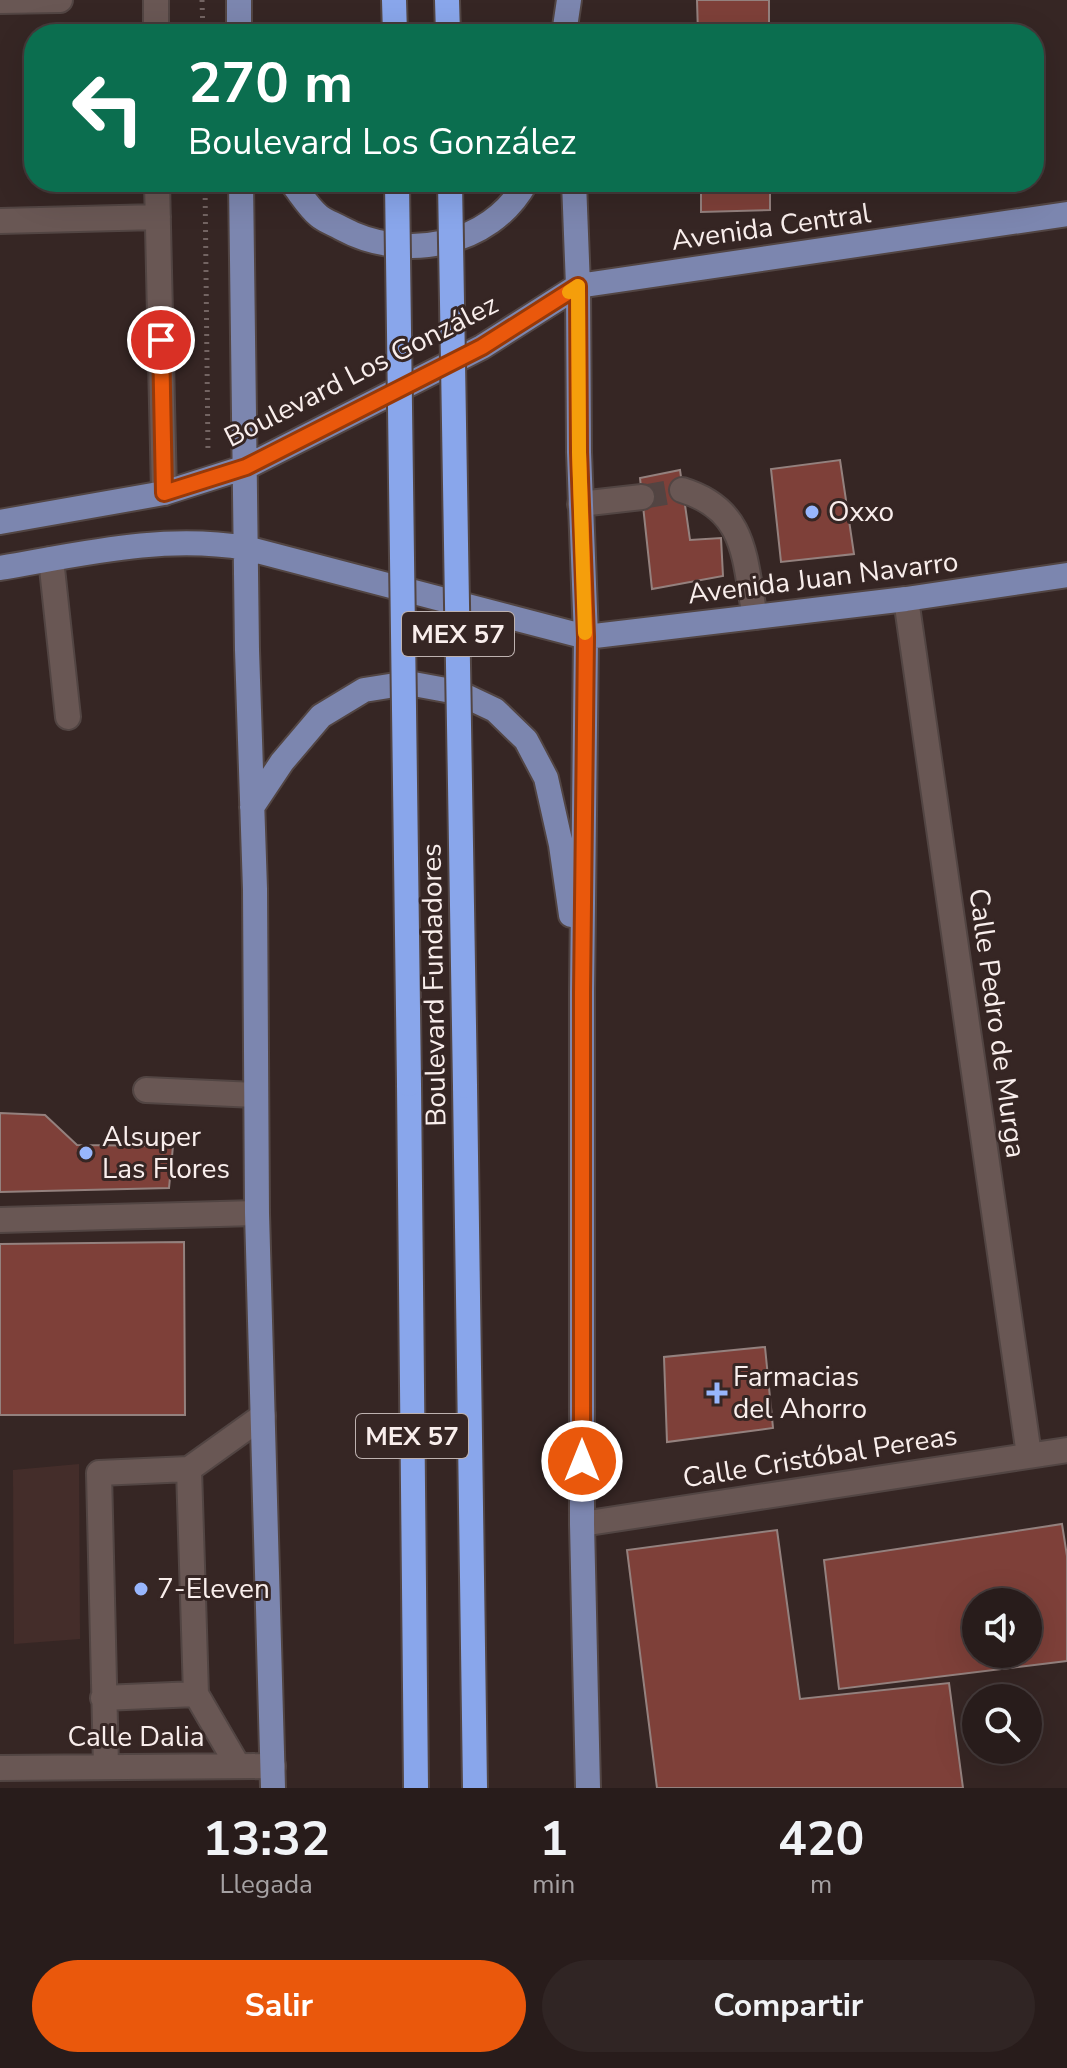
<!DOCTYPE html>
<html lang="es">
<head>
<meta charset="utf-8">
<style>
	:root { --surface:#281c1b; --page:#302524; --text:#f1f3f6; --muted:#a5a1a3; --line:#443a3a; --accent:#ea580c }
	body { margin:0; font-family:"Nunito Sans",sans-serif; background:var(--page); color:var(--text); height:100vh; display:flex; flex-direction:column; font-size:30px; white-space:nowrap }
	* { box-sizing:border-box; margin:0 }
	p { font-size:26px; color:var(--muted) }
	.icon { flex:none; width:44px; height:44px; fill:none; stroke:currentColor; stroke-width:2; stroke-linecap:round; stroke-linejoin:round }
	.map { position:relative; height:1788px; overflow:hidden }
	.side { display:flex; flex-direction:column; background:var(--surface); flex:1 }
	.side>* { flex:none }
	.hud { position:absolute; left:24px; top:24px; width:1020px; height:168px; border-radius:32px; box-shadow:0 8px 32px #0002,0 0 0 2px var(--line); background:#0b6e4f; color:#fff; overflow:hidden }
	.fabs { position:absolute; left:962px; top:1588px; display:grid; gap:16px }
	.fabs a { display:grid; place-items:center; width:80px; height:80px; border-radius:50%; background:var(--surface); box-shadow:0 8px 32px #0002,0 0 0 2px var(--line); font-size:40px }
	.pin { position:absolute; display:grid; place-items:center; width:68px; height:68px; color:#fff; margin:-34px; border:4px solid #fff; border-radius:50%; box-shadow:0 2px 8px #0007 }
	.me { position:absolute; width:88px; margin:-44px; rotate:0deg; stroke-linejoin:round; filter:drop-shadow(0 0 6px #0008) }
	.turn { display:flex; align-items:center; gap:28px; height:168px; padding:0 32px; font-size:36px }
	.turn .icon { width:104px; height:104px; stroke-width:2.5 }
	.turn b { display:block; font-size:56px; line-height:68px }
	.eta { display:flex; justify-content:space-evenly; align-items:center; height:136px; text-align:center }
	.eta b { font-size:48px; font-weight:700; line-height:56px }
	.button { display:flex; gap:16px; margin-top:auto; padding:16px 32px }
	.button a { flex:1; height:92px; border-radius:48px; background:var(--accent); color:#fff; font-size:32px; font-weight:700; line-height:92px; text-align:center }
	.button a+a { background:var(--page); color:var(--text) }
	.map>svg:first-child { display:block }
	.built { fill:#442d2a }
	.building { fill:#7e4039; stroke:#94817e; stroke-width:2; fill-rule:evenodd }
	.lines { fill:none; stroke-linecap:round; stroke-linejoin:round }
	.minor-tunnel { stroke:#534442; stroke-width:24; stroke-dasharray:24 12; stroke-linecap:butt }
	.minor-casing { stroke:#524543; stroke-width:28 }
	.major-casing { stroke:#524543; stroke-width:28 }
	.highway-casing { stroke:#524543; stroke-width:28 }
	.path { stroke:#736462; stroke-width:5; stroke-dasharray:2 6; stroke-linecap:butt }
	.minor { stroke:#695754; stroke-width:24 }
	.major { stroke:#7c86af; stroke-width:24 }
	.highway { stroke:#89a6eb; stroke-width:24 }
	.highway-bridge-casing { stroke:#524543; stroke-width:28; stroke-linecap:butt }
	.highway-bridge { stroke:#89a6eb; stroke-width:24 }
	.route-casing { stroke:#983908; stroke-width:20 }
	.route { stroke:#ea580c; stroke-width:14 }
	.slow { stroke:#f59e0b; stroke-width:14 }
	.poi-dot { fill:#98b6fd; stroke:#362624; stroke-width:3 }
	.labels { text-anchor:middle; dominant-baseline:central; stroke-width:6; stroke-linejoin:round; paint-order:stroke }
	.shield { fill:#362624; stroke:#beb2b0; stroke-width:2 }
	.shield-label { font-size:26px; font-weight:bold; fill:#f9eeec }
	.street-label { font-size:28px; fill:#f9eeec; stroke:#362624 }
	.poi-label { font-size:28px; fill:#f9eeec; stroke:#362624; text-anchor:start }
</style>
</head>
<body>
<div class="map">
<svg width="1067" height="1788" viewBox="0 0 1067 1788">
	<rect width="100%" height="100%" fill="#362624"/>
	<path class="built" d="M79,1464L80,1639L14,1644L13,1470Z"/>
	<path class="building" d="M697,0H769V34H698Z
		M701,182H770V210L701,212Z
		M840,460L854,554L781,562L771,469Z
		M680,470L690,540L721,538L723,576L652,589L640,478Z
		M0,1113L45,1115L77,1145L173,1146L169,1188L0,1192Z
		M184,1242L185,1415H0V1244Z
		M765,1347L773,1428L667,1442L664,1357Z
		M1062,1524L1067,1556V1661L839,1689L824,1560ZM976,1602H1028V1654H976Z
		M777,1530L800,1699L949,1683L963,1788H657L627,1550Z"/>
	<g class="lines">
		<path class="minor-tunnel" d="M642,497L682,490"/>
		<defs>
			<path id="minor" d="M156,0V34
				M0,1L60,0
				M157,182L164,493
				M0,221L158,217
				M682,490C748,510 744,560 755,617
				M580,504L642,497
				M51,559L68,717
				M906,599L1029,1455
				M146,1090L255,1095
				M0,1220L257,1213
				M582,1524L1067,1450
				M196,1694L238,1766
				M103,1698L196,1694L189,1469
				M106,1766L99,1473L189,1469L263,1416
				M0,1768L273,1766"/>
			<path id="major" d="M239,0V34
				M564,34L569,0
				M241,182L247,650L255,889L257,1213L273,1788
				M291,182C300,193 308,207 319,216C325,221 334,224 341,228C403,262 490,248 526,182
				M574,182L578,286L579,452L586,637L582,992V1524L588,1788
				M0,522L164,493L246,467L482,347L578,286L1067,214
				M0,568C82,554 163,534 246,548L586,637L906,599L1067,575
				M252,807L282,762L321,716L364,690L408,683L457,692L495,710L526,740L546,778L561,845L571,915"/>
			<path id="highway" d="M394,0L395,34
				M447,0L448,34
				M409,1084L416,1788
				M465,1086L475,1788"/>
		</defs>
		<use href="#minor" class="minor-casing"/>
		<use href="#major" class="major-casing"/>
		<use href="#highway" class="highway-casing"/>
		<path class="path" d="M202,0L203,34
			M205,182L208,453"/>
		<use href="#minor" class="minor"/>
		<use href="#major" class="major"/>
		<use href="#highway" class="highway"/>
		<defs>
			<path id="highway-bridge" d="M397,182L409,1084
				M450,182L465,1086"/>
		</defs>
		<use href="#highway-bridge" class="highway-bridge-casing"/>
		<use href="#highway-bridge" class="highway-bridge"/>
	</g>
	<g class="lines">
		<defs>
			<path id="route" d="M161,340L164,493L246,467L482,347L578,286L579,452L586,637L582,992V1461"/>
		</defs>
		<use href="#route" class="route-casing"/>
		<use href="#route" class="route"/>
		<path class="slow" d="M569,292L578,286L579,452L585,633"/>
	</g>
	<g class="poi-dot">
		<circle cx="812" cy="512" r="8"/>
		<circle cx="86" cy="1153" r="8"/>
		<path d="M713 1381h8v8h8v8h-8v8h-8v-8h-8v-8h8z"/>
		<circle cx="141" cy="1589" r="8"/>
	</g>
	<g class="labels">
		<g class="shield">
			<rect x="402" y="612" width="112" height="44" rx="6"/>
			<rect x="356" y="1414" width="112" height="44" rx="6"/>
		</g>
		<g class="shield-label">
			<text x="458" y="634">MEX 57</text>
			<text x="412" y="1436">MEX 57</text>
		</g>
		<g class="street-label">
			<text transform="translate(771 227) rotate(-8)">Avenida Central</text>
			<text transform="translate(361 371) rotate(-27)">Boulevard Los González</text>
			<text transform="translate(823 578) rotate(-7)">Avenida Juan Navarro</text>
			<text transform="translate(434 985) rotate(-91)">Boulevard Fundadores</text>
			<text transform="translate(997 1023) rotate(82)">Calle Pedro de Murga</text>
			<text transform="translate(820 1457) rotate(-9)">Calle Cristóbal Pereas</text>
			<text x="136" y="1737">Calle Dalia</text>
		</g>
		<g class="poi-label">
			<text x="828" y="512">Oxxo</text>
			<text x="102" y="1137">Alsuper<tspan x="102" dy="32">Las Flores</tspan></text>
			<text x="733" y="1377">Farmacias<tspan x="733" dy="32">del Ahorro</tspan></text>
			<text x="157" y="1589">7-Eleven</text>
		</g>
	</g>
</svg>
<div class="fabs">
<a><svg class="icon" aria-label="sound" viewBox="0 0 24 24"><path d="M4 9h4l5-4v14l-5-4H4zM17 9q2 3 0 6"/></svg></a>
<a><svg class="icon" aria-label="search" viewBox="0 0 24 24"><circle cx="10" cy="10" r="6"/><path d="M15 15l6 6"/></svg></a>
</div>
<div class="pin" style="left:161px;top:340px;background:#d93025"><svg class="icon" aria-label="arrive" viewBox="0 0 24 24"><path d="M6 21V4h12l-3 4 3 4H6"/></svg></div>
<svg class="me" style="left:582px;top:1461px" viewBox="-20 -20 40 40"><circle r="17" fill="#ea580c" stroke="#fff" stroke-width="3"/><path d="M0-11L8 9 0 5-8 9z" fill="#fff"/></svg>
<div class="hud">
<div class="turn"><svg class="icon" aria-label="left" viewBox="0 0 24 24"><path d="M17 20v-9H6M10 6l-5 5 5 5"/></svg><div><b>270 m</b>Boulevard Los González</div></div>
</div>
</div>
<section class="side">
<div class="eta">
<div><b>13:32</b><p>Llegada</p></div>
<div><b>1</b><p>min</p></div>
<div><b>420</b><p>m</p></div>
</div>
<div class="button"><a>Salir</a><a>Compartir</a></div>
</section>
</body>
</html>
